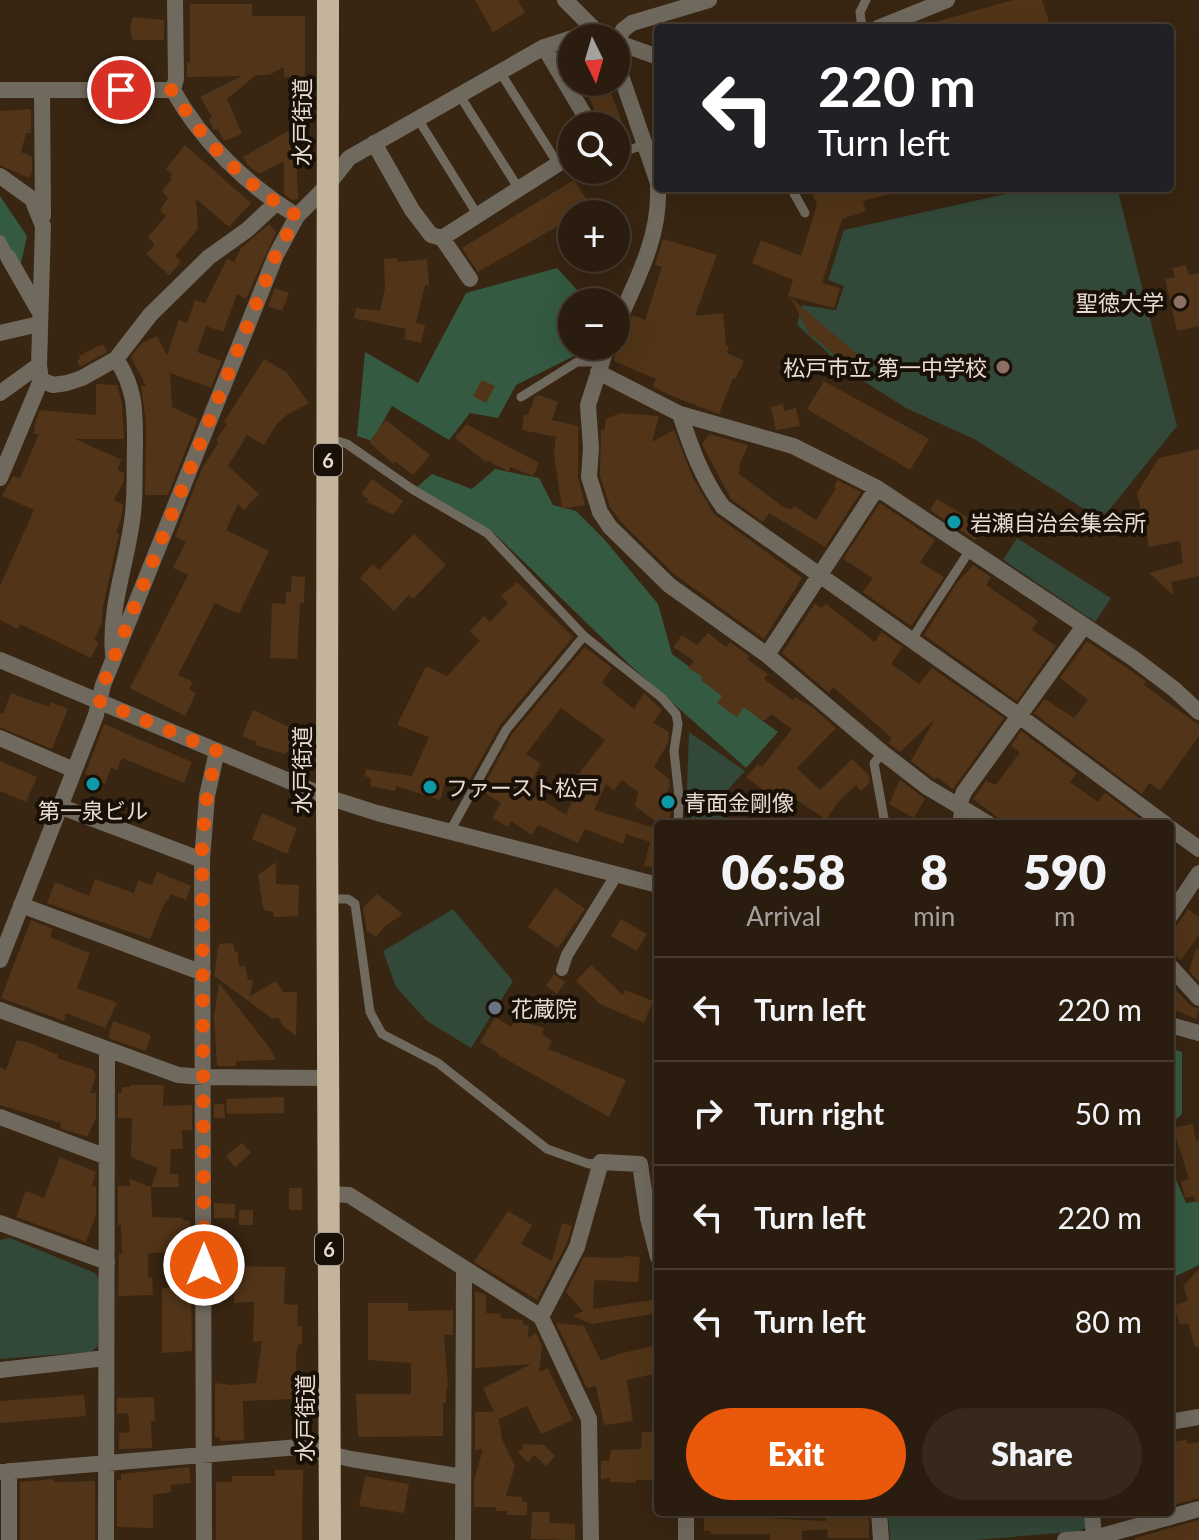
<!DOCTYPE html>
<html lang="en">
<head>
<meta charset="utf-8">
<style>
	:root { --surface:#2a1c0e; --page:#36291c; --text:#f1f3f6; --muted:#a5a19e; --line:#463a2e; --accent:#ea580c }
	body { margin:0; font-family:Lato,"Noto Sans JP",sans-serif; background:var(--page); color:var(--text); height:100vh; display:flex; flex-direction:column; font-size:30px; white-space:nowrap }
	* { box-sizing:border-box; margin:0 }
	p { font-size:26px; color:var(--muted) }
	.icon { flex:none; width:44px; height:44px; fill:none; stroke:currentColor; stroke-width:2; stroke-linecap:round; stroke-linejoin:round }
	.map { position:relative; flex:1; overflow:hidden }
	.panel { position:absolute; left:654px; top:820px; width:520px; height:696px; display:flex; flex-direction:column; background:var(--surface); border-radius:8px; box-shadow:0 8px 32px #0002,0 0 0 2px var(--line) }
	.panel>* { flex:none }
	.top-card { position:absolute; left:654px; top:24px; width:520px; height:168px; border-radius:8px; box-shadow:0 8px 32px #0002,0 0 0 2px var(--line); background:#202124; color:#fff; overflow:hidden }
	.needle { width:52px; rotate:175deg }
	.tools { position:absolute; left:558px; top:24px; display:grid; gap:16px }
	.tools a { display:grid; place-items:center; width:72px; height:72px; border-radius:50%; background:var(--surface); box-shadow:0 8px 32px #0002,0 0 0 2px var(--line); font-size:40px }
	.pin { position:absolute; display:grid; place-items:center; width:68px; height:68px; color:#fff; margin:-34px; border:4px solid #fff; border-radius:50%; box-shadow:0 2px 8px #0007 }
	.me { position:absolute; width:88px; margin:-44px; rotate:0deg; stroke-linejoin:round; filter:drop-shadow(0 0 6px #0008) }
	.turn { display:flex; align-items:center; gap:28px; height:168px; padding:0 32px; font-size:36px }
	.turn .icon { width:104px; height:104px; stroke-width:2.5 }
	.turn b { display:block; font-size:56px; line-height:68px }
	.eta { display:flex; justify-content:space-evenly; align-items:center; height:136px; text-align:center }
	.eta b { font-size:48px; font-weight:800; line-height:56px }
	.button { display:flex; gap:16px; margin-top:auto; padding:16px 32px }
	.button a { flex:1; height:92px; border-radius:48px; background:var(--accent); color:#fff; font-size:32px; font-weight:800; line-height:92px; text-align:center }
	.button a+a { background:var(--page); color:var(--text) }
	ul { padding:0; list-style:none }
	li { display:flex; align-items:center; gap:24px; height:104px; padding:0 32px; border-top:2px solid var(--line) }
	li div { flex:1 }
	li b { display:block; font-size:30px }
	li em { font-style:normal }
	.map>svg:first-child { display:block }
	.green { fill:#324839 }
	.forest { fill:#345a41 }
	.building { fill:#523518; fill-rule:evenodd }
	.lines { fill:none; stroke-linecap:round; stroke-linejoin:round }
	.service { stroke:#70695e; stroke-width:9 }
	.pedestrian { stroke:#70695e; stroke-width:12 }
	.minor { stroke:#70695e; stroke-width:16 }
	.tertiary { stroke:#70695e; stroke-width:16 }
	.trunk { stroke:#c4b49b; stroke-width:22 }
	.route { stroke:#ea580c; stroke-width:14; stroke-dasharray:0 25.2 }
	.education-dot { fill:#8d6e63; stroke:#191008; stroke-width:3 }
	.culture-dot { fill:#0f9aa8; stroke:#191008; stroke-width:3 }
	.worship-dot { fill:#6b7280; stroke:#191008; stroke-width:3 }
	.labels { text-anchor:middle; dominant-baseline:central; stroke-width:8; stroke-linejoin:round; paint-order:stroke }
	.shield { fill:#191008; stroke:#ab9f95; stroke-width:2 }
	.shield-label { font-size:20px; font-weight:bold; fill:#eadcd1 }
	.street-label { font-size:22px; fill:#eadcd1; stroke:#191008 }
	.poi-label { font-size:22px; fill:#eadcd1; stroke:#191008; text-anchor:start }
</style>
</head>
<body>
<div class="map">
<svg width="1199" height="1540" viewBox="0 0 1199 1540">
	<rect width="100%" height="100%" fill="#382512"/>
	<path class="green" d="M1032,188H1117L1177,426L1101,520L974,439L906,408L849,372L797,325L802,305L836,310L844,286L828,280L844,230Z
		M1017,538L1111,598L1095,622L1003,560Z
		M689,732L745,771L725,793L724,822L686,817Z
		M453,909L513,981L471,1048L427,1021L396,987L383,951Z
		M10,1238L95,1273L100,1281L98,1346L91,1352L0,1359V1240Z
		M888,1512H1086L1087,1526L1081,1531L976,1540H890Z"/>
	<path class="forest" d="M0,196L27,236L21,263L0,246Z
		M557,268L588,302H572V346H594L516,385L498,418L470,413L449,440L392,406L372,441L357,436L365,352L418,383L466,293Z
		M495,469L539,478L553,505L576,511L604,539L658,604L672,654L778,732L746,768L631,666L495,534L417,487L432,474L472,489Z
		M1170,1048L1182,1052V1114L1170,1124Z
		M1170,1133L1175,1177L1186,1203L1199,1201V1265L1170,1279Z"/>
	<path class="building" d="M475,0H518L525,13L493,32Z
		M1013,0H1042L1051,28H929L928,24Z
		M190,4H252V16H305V77H284V67L269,75H256L227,99L242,134L224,141L218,129L214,130L209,120L212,117L200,97L242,76L187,77V62H190Z
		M133,17L164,20V40H132L130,28Z
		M582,82H607L629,142L616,146V126H602Z
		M31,109V133H26L21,152L32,157V172L29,178L0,165V111Z
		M295,127L298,199L292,200L284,194V161L259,174L247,164L243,157Z
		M185,145L251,203L229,227L196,199L198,229L175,256L180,260L179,264L169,275L146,254L155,245L148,237L166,216L160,210L168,198L162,191L172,179L170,177L172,174L166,169Z
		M574,180L591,206L578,214H572V218L478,272L462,248Z
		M810,188H896L897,192L863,201L866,211L842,219L822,283L840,288L834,308L788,296L793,280L752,263L761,240L801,256L817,205Z
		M269,224L276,232L246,299L237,294L223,332L206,326L197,352L222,361L211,388L170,373L172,407L198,419L168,495H145L146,422L141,386H146L131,357L142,343L157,336L167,355L179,320L187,323L195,300L205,303L227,259L234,262L241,248Z
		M663,239L717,255L695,316L723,313L726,345L729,346L727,353L744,361L735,379L733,378L719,414L672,396L653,387L656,379L614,361L618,345L633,315L645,320L662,267L655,265Z
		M397,258L398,262L427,259L429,285H425L416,323L425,325L421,343L404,339L406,329L354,318L356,308L380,311L385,288L384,259Z
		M1186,265L1189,275L1199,273V326L1177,331L1165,279L1175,277L1172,268Z
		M275,288L289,293L282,311L268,306Z
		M791,298L863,359L853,370L813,336L811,337Z
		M103,344L107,352L80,367L77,361L80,359L79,356Z
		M264,359L286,372L309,403L288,414L276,425L264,445L247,435L228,466L259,494L244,510L238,504L226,530L269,551L239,614L215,603L178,675L193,682L189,689L196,693L185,716L130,688L188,575L173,568L186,542L175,537L202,468L219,442L216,440L227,424L224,422Z
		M482,380L495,386L486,403L473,396Z
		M824,381L929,439L910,470L807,409Z
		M96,384L117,385L122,403L124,439H75L122,460L117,469L124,473V481L114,500L123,504L121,519L116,532L119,534L103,607L102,623L94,640L99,642L91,658L20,624L18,629L0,620V586L34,510L2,496L13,476L20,478L39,434H34L35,423L40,410L96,415Z
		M539,395L558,402L552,420L578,426V477L585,505L562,509L554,453L556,437L522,430L524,414L528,415L535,397Z
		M783,404L784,411L796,408L800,426L776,430L771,407Z
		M620,413L659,416L652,442L674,430L693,478L714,514L802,578L764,639L674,574L621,522L610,507L600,476L601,430L604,431L606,419Z
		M386,420L430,455L413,475L395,461L393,464L369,442Z
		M466,424L539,463L533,476L510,467L509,472L487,460L486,462L455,438Z
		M709,434L748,445L740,463L739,474L782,506L792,510L794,506L816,520L836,488L834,487L837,480L861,492L825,547L769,513L763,522L731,499L702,444Z
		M1199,449V576L1171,582L1174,596L1149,573L1183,563L1180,541L1149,547L1137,493L1159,458Z
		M372,479L403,501L393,515L367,502L368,499L361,494Z
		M937,499L984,527L975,540L930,510Z
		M880,503L935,540L920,562L944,577L911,626L863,592L873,578L843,559Z
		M414,534L446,565L413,599L409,595L394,611L360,578L373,564L379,570Z
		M973,565L991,577L986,585L1038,621L1032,630L1056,646L1017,701L924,635L956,584Z
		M292,576L305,577L304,603H300L297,659L270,658L272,603L286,604V592H291Z
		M517,582L573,637L500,725L468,783L466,782L461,791L445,783L440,800L396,786L395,791L370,786L371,778L364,776L366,769L412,776L429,737L397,725L426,666L447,676L480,641L470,631L484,616L490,622L508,603L501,596Z
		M815,603L821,608L826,604L875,642L881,632L903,647L891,664L919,684L932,668L1004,718L953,789L937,777L936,779L933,778L911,761L935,719L900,752L888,743L892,738L833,687L829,693L782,653Z
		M708,633L726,647L730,642L749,656L747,659L768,674L764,679L793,700L795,697L813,708L836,728L797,768L820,790L852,759L869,775L870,782L861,791L856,785L838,802L826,820L797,800L789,810L746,777L758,764L762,767L792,729L771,714L766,720H761L744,707L737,717L717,703L722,696L701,680L703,677L688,668L694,661L673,647L682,635L697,645Z
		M1087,641L1137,675L1146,681L1144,685L1199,725V736L1160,790L1149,783L1142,794L1034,713L1045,699L1074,718L1088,700L1060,678Z
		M585,647L612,668L602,683L634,709L644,693L662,710L653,723L669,732L668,743L654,767L669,779L670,785L662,807L671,812L669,824H659L635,806L638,792L622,780L614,790L606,784L594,810L658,829V869L644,866L650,842L626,834L623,844L585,829L578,843L538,825L532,835L511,821L508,827L492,818L501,803L481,791L512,734ZM561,708L605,740L577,776L582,780L566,815L527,790L541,764L526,754Z
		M11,693L49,707L51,702L68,709L52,749L0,727V713L3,714Z
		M253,710L302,733L285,754L255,745L257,742L242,736Z
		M104,724L192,762L184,783L122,758L117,770L111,768L105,784L85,774Z
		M1021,731L1077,773L1070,782L1098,802L1105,793L1147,824H1006L998,818L973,799L986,781L996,785L1020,752L1011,746Z
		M0,761L37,777L26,802L0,791Z
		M900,780L925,799L914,818L889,804Z
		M262,813L297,828L287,854L252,839Z
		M276,862V884L299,885L298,916L274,917L273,911H266L263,908L258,875Z
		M157,872L191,886L186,900L171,894L168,901L166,900L150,939L47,903L55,882L89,896L95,879L134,893L138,880L152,885Z
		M555,888L585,909L558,948L528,927Z
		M377,894L403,914L384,927L376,937L367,931L363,908Z
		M1188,909L1199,917V935L1181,960L1170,952V935Z
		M621,919L647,934L637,951L611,936Z
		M31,920L53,929L50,937L90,953L77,988L117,1003L105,1028L66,1013L64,1021L1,998Z
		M233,943L235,952H238L239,966H245L248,980H253L250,996L276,981L283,992H297L296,1036L283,1026L278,1017L273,1019L214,976L218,947L220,944Z
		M1196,949H1199V982L1189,971Z
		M591,965L623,995L625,990L653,1001L644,1023L600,1004L576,981Z
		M554,974L565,982L557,994L546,986Z
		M219,983L269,1047L276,1060L236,1061V1066H217L214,1017Z
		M1170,984L1191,1006L1199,1009L1196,1019L1170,1008Z
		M495,1017L511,1027L515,1020L544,1028L542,1034L552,1041L548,1049L626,1080L609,1117L497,1054L498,1053L480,1042Z
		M113,1021L149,1034L151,1037L145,1051L108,1038Z
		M17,1040L30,1043L58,1055L57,1058L94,1070L96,1077L90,1093H96V1118L87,1137L60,1128L61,1123L0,1105V1067L6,1070Z
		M130,1085H164L163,1106L192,1105V1130H182L183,1149H171L170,1174H178L179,1187H151L152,1217L182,1218L183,1220L190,1221V1234H183L186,1252L148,1253V1277H152L153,1295L118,1296L119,1254H122L121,1225H118V1186H130V1179L151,1187L158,1168L131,1157L132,1118H118V1093H122V1087H130Z
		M284,1097V1113L227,1114L226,1099Z
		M214,1104H224L225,1118H214Z
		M1193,1124L1196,1141L1199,1140V1202L1195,1203L1194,1196L1185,1198L1181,1181L1189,1179L1173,1128Z
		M242,1143L251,1153L235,1167L226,1156Z
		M60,1157L96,1172L92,1186H96V1215L86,1242L16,1217L26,1191L44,1198Z
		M289,1188H302V1210H289Z
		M214,1203L235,1204V1218H214Z
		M239,1210H253V1225H239Z
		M508,1211L532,1225L521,1244L552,1261L562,1223L572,1226L567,1243L537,1300L474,1262Z
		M624,1256L640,1257L638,1282L597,1280L594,1282L593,1309L658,1299V1313L592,1324L573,1316L583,1311L566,1292L584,1257L623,1258Z
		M216,1257L234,1258L235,1266L285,1267L284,1304L298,1305L297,1326H302V1344H298L296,1356L297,1399L243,1401L244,1440L220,1441V1437H215V1383L231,1385L256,1383L262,1341L253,1342L254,1302L234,1303V1291L217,1290L216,1280H214Z
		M1199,1269V1347H1195L1188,1323L1180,1325L1174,1306L1188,1300L1183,1286Z
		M162,1288H191L192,1351L162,1353Z
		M475,1291L486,1295V1313L501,1314L500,1318L523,1320V1324L529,1326L527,1338L536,1333L542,1346L539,1372L548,1368L573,1420L541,1434L527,1406L499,1419L502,1439L515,1466L506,1496L522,1497V1502H527V1515H507V1511H496V1507H474V1480L483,1449L475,1450V1412H494L483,1388L531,1364L475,1368Z
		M368,1303H408V1311L453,1310V1335H444L448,1388H446V1403H443V1436L358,1437L356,1394H411V1363L368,1360Z
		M556,1323L584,1326L601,1361L618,1354L658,1345V1373L627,1380L633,1421L604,1425L596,1386L587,1388Z
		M84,1395L86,1416L0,1423V1401Z
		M154,1397L155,1421H151L152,1448L119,1449V1433L130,1432L128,1413L117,1414V1398Z
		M658,1431V1480H636V1483L610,1482V1478L601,1479V1461H609L611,1450L641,1449L642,1432Z
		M1187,1440V1444L1199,1442V1498L1170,1506V1442Z
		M522,1444L544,1445L555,1456L546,1466L534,1455L528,1462L518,1453L524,1446Z
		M189,1467L191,1483L171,1485V1492L153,1495V1528L117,1527V1480H121V1474Z
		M275,1470H303L302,1540H216V1482H232V1476H275Z
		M365,1476L409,1484L404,1513L359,1506Z
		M53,1479L55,1482L95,1481V1540H20V1482Z
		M532,1512H549L550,1523L575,1524V1540L531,1539Z
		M704,1512H765V1518L826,1521V1512H865L869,1520V1538H828L827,1529L802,1531V1540H770V1534H711V1531H704Z
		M1199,1520V1540H1135V1538Z"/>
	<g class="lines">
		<path class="service" d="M862,28L860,12L866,0
			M500,72L558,164
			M460,96L519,189
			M418,119L477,214
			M616,154L644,145
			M600,170L601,171
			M791,188L805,213
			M521,397L577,362H600
			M328,438L347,444L412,489L487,533L584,636L662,698L676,714L678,724L674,751L679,797L678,824
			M912,639L970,550
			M883,753L874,763L885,824
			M957,824L959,805
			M450,831L506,730L584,636
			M327,899H348L355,904L370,1012L382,1034L438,1063L547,1149L589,1164L601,1162"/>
		<path class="pedestrian" d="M0,241L8,257
			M562,970L567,955L617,874"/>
		<path class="minor" d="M175,0L176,79L173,90C201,141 248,186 297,216
			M617,43L623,30L632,23L709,0
			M544,47L591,126
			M616,61L658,183
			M0,90H173
			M42,90L43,216
			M374,143L412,210L431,235L442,238L470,279
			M0,176L32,199L43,226L39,365L41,380L0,478
			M442,238L572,155
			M8,257L39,311
			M616,326C636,281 660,238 658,188
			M0,333L39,324
			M607,346L588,405L591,448L589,477L600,512L610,527L669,585L767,655L883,753L927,787L989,824
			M598,372L680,414L793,446L877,488L1133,658L1174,689L1199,712
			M41,380L53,385L67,383L82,378L116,359L150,315L209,257L247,230L276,203
			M0,393L39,365
			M680,414C691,448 702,478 723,507L1018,715L1165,824
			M113,654C109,608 126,566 132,521C136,496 134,471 135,447C135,411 136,389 116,359
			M767,655L877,488
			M99,701L103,685L276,255L297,216L327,186L349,158L544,47L572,38
			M0,738L74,770
			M959,805L964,792L1084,626
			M59,806L202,860
			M1170,828L1199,849
			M21,905L203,973
			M1170,916L1199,873
			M1170,966L1199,998
			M0,1010L178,1075L204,1077L328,1078
			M0,1117L107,1157
			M329,1194L349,1195L541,1317L589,1419L591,1540
			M0,1223L107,1262
			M541,1317L577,1247L601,1162L640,1164L648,1218L658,1257
			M0,1370L106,1358
			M1170,1422L1199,1417
			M9,1471V1540
			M0,1472L299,1447L351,1459L463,1477
			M686,1512V1540
			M879,1512L881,1540
			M1092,1512L1094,1540
			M106,1540L107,1051
			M204,1540L202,860L207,796L217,751
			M463,1540L464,1269
			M1065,1540L1094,1538L1199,1509"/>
		<path class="tertiary" d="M565,0L596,31L607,38
			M878,28L947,0
			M616,42L658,57
			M0,660L327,797L377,813L658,885
			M0,960L96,715L99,701
			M1170,1025L1199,1033"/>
		<path class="trunk" d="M328,0L327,797L330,1540"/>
	</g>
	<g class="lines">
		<path class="route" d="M121,90H173C201,141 248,186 297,216L276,255L103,685L99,701L217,751L207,796L202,842L204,1265"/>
	</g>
	<g class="education-dot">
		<circle cx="1180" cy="302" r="8"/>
		<circle cx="1003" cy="367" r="8"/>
	</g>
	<g class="culture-dot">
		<circle cx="954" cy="522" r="8"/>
		<circle cx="93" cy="784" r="8"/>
		<circle cx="430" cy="787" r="8"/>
		<circle cx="668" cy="802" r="8"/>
	</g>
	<circle class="worship-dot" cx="495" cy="1008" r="8"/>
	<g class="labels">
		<g class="shield">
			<rect x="314" y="444" width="28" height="32" rx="6"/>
			<rect x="315" y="1233" width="28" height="32" rx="6"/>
		</g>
		<g class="shield-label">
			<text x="328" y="460">6</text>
			<text x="329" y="1249">6</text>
		</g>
		<g class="street-label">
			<text transform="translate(301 122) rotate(-90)">水戸街道</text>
			<text transform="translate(301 770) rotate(-90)">水戸街道</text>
			<text transform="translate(304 1418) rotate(-90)">水戸街道</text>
		</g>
		<g class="poi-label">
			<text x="1164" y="302" text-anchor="end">聖徳大学</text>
			<text x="987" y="367" text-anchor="end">松戸市立 第一中学校</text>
			<text x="970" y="522">岩瀬自治会集会所</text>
			<text x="446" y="787">ファースト松戸</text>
			<text x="684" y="802">青面金剛像</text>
			<text x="93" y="810" text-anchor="middle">第一泉ビル</text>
			<text x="511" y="1008">花蔵院</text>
		</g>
	</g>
</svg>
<div class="tools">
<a><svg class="needle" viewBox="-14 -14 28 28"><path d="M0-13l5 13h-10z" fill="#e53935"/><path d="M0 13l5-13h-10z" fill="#a5a19e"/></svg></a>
<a><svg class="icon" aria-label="search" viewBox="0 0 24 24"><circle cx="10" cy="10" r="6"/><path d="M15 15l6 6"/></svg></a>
<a>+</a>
<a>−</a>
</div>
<div class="pin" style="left:121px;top:90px;background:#d93025"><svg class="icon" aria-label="arrive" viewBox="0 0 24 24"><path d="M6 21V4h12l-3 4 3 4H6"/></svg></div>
<svg class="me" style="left:204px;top:1265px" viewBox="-20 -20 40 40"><circle r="17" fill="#ea580c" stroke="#fff" stroke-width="3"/><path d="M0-11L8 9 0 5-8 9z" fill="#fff"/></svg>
<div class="top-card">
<div class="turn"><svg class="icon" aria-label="left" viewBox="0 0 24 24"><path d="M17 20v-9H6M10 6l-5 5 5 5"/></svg><div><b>220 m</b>Turn left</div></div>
</div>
<section class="panel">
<div class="eta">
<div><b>06:58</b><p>Arrival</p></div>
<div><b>8</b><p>min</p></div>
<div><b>590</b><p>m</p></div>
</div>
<ul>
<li><svg class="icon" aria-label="left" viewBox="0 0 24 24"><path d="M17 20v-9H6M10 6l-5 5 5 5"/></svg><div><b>Turn left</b></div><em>220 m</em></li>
<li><svg class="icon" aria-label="right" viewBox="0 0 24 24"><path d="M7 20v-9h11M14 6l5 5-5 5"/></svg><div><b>Turn right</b></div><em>50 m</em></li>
<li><svg class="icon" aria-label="left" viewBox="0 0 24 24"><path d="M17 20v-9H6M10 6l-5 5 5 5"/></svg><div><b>Turn left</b></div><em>220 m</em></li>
<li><svg class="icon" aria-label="left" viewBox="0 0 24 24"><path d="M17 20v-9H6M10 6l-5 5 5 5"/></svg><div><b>Turn left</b></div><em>80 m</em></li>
</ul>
<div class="button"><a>Exit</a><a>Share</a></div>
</section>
</div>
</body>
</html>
